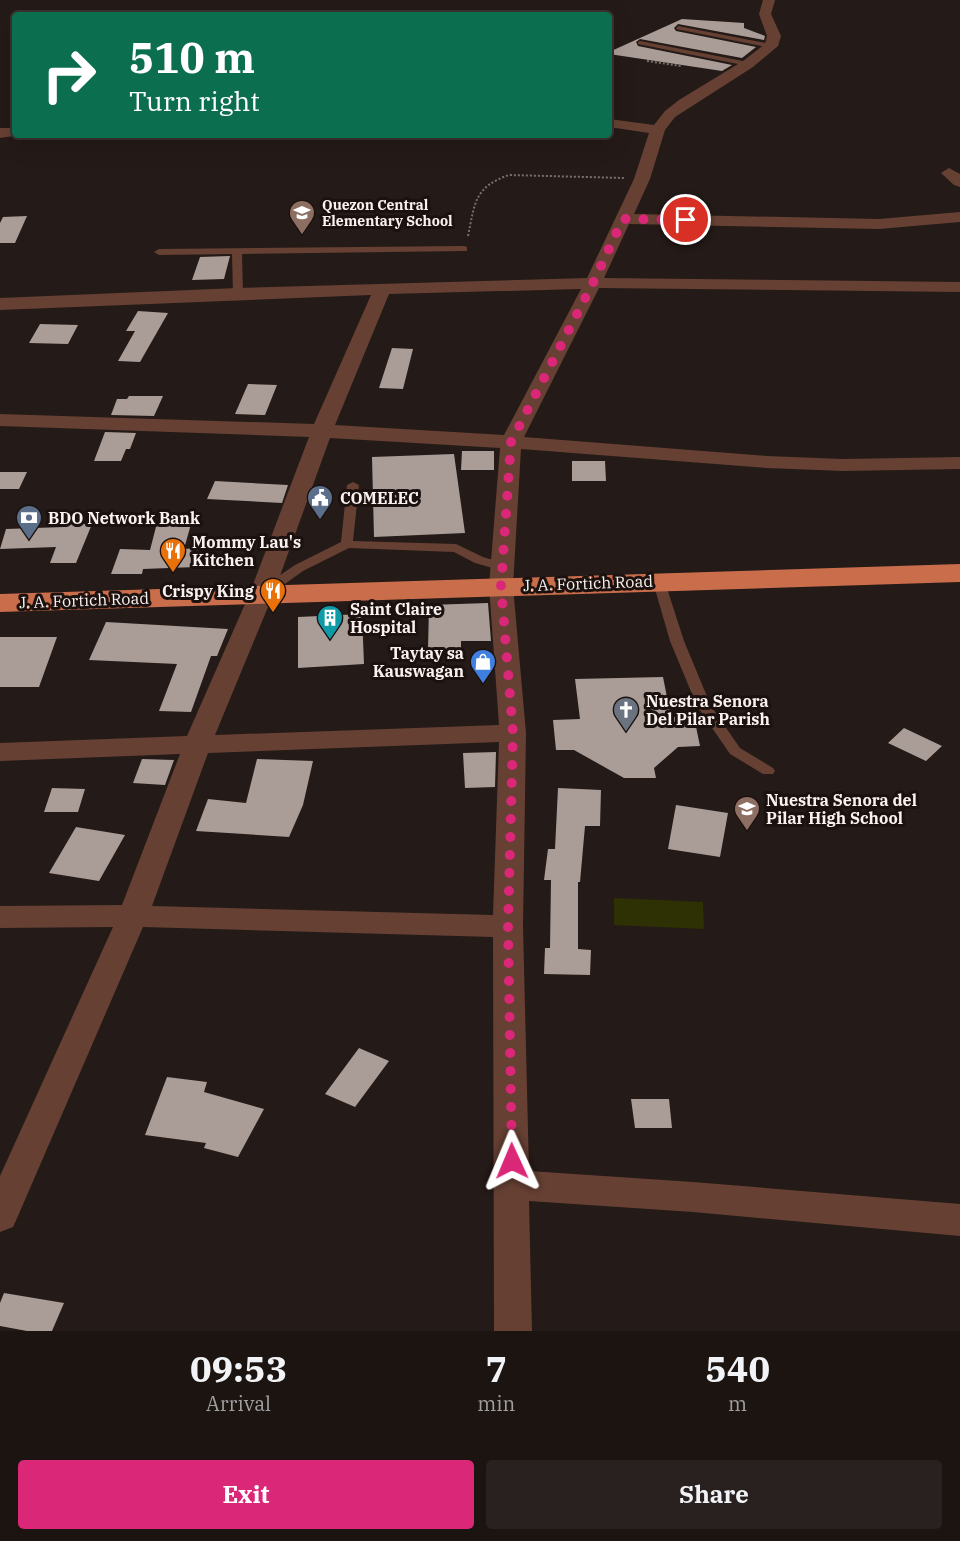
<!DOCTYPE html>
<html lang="en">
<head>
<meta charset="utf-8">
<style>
	:root { --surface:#1b1411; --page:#28211f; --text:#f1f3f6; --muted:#a09e9f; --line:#393331; --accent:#db2777 }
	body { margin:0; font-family:"IBM Plex Serif",serif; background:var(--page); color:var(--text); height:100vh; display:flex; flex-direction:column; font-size:22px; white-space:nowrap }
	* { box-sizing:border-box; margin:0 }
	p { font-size:20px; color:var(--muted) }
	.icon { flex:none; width:33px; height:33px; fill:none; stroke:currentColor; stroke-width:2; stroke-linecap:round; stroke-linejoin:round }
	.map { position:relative; height:1331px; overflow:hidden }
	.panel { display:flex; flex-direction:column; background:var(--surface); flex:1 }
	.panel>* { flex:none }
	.hud { position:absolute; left:12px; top:12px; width:600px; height:126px; border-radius:6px; box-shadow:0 6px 24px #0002,0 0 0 2px var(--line); background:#0b6e4f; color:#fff; overflow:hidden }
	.pin { position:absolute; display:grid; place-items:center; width:51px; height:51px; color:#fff; margin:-26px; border:3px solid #fff; border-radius:50%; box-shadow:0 2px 6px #0007 }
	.me { position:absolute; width:66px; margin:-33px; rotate:359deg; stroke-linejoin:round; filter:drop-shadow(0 0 4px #0008) }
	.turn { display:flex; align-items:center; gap:21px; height:126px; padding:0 18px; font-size:27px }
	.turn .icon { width:78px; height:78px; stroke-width:2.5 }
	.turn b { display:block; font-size:42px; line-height:51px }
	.eta { display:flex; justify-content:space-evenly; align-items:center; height:102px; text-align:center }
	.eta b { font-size:36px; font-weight:800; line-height:42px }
	.cta { display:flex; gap:12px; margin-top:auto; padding:12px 18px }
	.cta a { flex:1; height:69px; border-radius:6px; background:var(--accent); color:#fff; font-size:24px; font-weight:800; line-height:69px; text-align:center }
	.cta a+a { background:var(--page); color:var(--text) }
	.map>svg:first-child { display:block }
	.green { fill:#2e3104 }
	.building { fill:#aa9d97 }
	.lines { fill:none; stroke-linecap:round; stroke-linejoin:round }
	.path { stroke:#7a716e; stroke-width:2; stroke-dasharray:2 2; stroke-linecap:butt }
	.lane { fill:#664033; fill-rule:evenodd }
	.street { fill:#664033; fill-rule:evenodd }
	.highway { fill:#ca6d4b; fill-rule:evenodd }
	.route { stroke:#db2777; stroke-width:10; stroke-dasharray:0 18 }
	.labels { text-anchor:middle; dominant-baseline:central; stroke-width:6; stroke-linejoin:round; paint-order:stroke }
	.far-poi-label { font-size:14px; font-weight:bold; fill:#faf2ef; stroke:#1b110e; text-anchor:start }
	.poi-label { font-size:16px; font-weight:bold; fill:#faf2ef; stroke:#1b110e; text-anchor:start }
	.street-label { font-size:16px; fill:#faf2ef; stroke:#1b110e }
</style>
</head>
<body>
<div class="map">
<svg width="960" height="1331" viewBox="0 0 960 1331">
	<rect width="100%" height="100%" fill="#241a17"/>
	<path class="green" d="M614,898L703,902L704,929L614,925Z"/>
	<path class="building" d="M682,19L744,23V28L765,36L764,40L678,24L674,28L676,31L756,47L742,58L640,39L636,42L638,46L732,65L722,71L609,54V52Z
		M27,216L15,243H0V223L3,217Z
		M230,256L224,279L192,280L200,257Z
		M138,311L168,313L140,362L118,361L135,331H126Z
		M40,324L78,325L68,344L29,343Z
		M392,348L413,349L403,389L379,388Z
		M248,384L277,385L265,415L235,414Z
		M129,396H163L154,416L111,415L117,399H127Z
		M105,432L136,433L130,449H126L121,461H94Z
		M462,451H494V470H461Z
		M454,454L465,533L374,537L372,457Z
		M572,461H605L606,481H572Z
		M0,472H27L19,489H0Z
		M215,481L288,485L282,503L207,499Z
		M157,523L191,524L184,549L198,548L196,567L143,569L142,574H111L120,549L150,550Z
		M65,524H92L76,563H50L56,547L0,549L6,529L64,527Z
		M488,603L491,641H461V648L428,650L429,605Z
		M362,614L364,664L298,668V617Z
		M106,622L228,629L217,656H211L191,712L159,711L177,664L89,660Z
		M0,637H57L39,687H0Z
		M663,677L671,717H694L700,746L678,747L654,768L656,778H624L574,750H556L553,720L580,719L575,679Z
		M904,728L942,746L926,761L888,743Z
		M496,752L495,787L465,788L463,753Z
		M142,759L174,760L165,785L133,783Z
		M257,759L313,761L303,805L289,837L196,831L208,799L246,803Z
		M52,788L85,789L78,812H44Z
		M558,788L601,790L600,826H585L580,882H578V949L591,950L590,975L544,974L545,948H550L551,880H544L548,849H555Z
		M676,805L728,813L720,857L668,849Z
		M76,827L125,835L99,881L49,873Z
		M359,1048L389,1061L355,1107L325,1094Z
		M167,1077L207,1082L204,1092L264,1109L238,1157L204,1148L206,1143L145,1135Z
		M631,1099H669L672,1128H635Z
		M4,1293L64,1303L52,1331H27L0,1326V1303Z"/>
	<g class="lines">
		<path class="path" d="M647,61L681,66
			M468,236C475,203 474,187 509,175L624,178"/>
		<path class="lane" d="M678,26L771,44L775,46L771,48L676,29Z
			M640,41L748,62L752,64L748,66L638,44V42Z
			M464,246L467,247V251L242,254L243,293L238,296L233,293L232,254L159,255L154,252L159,249Z
			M353,482L359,485L353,541L456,544L483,557L507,564L509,567L507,570L503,571L475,563L454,552L349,548L303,571L268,596H258L257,593L258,590L295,565L341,542L347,485Z
			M659,578L665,582L684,641L711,706L740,748L773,768L775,771L773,774H763L730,754L697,706L670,641L653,582Z"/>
		<path class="street" d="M763,0H775L771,14L781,36L778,46L753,67L675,117L665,130L650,179L634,214L879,219L960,212V222L879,229L629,224L604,278L960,282V292L599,288L524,437L767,456L843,459L960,457V469L843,471L767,468L521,449L513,586L526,733L523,926L529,1171L693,1182L960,1204V1236L693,1212L529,1201L532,1331H494L493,937L143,927L18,1216L13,1227L0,1232V1176L113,927L0,928V906L122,905L180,754L0,761V743L187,736L249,595L309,437L0,426V414L314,424L371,295L0,310V298L238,288L587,278L634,179L649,133L609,127V119L654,125L665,111L679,100L743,61L765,44L767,36L759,14ZM581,289L504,435L335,425L389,294ZM330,438L500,448L489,586L499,725L215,735L273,595ZM499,742L493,915L152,906L208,753Z
			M0,128H15V135H20L0,138Z
			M949,168L960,174V187L954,185L941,173Z"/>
		<path class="highway" d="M960,564V582L0,612V594Z"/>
	</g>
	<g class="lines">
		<path class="route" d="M512,1161L508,926L513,733L501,586L511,442L593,283L623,219L686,220"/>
	</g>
	<defs>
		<symbol id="school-pin" viewBox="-11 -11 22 30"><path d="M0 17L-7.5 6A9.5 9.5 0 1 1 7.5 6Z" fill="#8d6e63" stroke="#1b110e"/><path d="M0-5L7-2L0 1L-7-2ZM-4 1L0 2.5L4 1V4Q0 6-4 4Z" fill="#fff"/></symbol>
		<symbol id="civic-pin" viewBox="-11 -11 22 30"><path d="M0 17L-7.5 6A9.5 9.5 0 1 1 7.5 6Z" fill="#5c6f8a" stroke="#1b110e"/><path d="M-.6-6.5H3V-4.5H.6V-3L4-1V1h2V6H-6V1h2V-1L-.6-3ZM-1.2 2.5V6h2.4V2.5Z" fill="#fff"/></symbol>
		<symbol id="bank-pin" viewBox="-11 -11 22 30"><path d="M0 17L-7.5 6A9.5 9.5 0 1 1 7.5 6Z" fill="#5c6f8a" stroke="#1b110e"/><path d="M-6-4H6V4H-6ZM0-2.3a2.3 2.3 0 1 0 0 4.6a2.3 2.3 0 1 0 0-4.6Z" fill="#fff"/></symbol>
		<symbol id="restaurant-pin" viewBox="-11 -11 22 30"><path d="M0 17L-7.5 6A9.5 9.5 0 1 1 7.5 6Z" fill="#e8710a" stroke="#1b110e"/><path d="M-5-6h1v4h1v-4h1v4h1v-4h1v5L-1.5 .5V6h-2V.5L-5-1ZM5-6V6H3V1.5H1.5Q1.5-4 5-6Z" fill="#fff"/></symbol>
		<symbol id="building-pin" viewBox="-11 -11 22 30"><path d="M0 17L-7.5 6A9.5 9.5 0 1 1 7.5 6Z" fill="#0f9aa8" stroke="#1b110e"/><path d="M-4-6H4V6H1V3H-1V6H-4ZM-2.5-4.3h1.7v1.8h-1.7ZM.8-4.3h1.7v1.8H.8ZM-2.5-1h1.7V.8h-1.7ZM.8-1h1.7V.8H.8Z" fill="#fff"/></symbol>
		<symbol id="shop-pin" viewBox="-11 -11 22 30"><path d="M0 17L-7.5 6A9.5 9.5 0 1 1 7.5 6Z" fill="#3f7fe0" stroke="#1b110e"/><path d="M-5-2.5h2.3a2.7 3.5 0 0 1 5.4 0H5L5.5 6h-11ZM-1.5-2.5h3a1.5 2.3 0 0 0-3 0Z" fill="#fff"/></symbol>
		<symbol id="church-pin" viewBox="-11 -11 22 30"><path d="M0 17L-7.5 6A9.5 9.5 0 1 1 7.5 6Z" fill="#6b7280" stroke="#1b110e"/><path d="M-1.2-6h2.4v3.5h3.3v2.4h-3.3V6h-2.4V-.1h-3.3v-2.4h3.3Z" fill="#fff"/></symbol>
	</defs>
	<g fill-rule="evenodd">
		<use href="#school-pin" x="287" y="198" width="30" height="40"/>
		<use href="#civic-pin" x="305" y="483" width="30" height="40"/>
		<use href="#bank-pin" x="14" y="503" width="30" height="40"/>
		<use href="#restaurant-pin" x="158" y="536" width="30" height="40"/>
		<use href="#restaurant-pin" x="258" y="576" width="30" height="40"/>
		<use href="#building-pin" x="315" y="603" width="30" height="40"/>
		<use href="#shop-pin" x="468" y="647" width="30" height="40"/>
		<use href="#church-pin" x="611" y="695" width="30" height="40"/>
		<use href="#school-pin" x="732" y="794" width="30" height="40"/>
	</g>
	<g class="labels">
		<g class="far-poi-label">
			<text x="322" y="205">Quezon Central<tspan x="322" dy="16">Elementary School</tspan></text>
		</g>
		<g class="poi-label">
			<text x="340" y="498">COMELEC</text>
			<text x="48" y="518">BDO Network Bank</text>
			<text x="192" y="542">Mommy Lau's<tspan x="192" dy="18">Kitchen</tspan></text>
			<text x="254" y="591" text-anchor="end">Crispy King</text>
			<text x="350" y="609">Saint Claire<tspan x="350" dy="18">Hospital</tspan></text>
			<text x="464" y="653" text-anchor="end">Taytay sa<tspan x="464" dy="18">Kauswagan</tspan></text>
			<text x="646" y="701">Nuestra Senora<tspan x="646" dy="18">Del Pilar Parish</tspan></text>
			<text x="766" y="800">Nuestra Senora del<tspan x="766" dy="18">Pilar High School</tspan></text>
		</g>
		<g class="street-label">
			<text transform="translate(588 583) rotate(-2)">J. A. Fortich Road</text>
			<text transform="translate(84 600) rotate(-2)">J. A. Fortich Road</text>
		</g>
	</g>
</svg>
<div class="pin" style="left:686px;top:220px;background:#d93025"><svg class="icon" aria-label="arrive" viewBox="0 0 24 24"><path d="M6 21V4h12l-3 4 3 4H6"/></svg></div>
<svg class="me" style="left:512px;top:1161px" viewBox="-20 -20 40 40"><path d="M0-17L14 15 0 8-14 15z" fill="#db2777" stroke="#fff" stroke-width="4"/></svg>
<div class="hud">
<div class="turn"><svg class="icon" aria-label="right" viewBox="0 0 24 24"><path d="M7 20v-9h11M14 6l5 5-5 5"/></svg><div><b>510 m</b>Turn right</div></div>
</div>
</div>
<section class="panel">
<div class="eta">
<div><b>09:53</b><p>Arrival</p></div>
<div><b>7</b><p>min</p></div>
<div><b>540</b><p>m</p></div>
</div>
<div class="cta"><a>Exit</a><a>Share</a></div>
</section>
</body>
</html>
